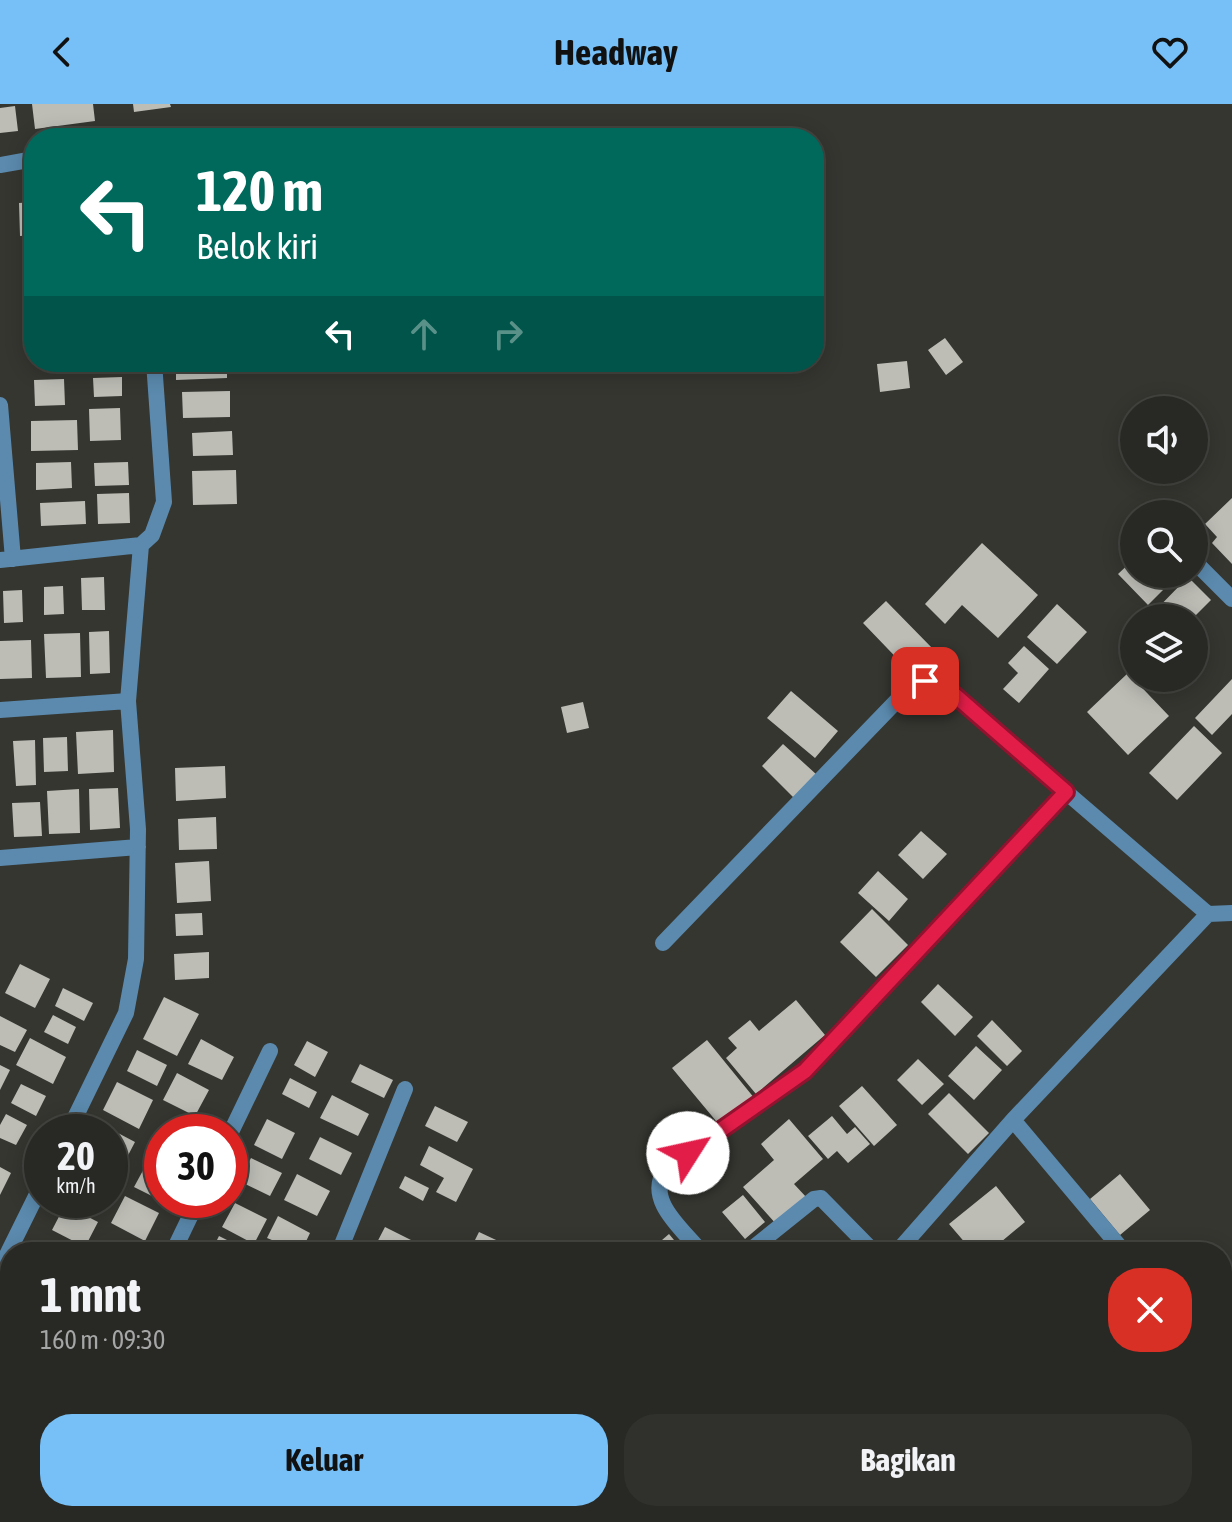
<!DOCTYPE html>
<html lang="id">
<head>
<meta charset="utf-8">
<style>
	:root { --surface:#282824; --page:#30302c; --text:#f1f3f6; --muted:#a5a6a6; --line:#444441; --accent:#76c0f7 }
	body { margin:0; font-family:"Asap Condensed",sans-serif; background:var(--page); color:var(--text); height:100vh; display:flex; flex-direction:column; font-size:30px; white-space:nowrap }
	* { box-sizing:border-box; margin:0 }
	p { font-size:26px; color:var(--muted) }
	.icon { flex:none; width:44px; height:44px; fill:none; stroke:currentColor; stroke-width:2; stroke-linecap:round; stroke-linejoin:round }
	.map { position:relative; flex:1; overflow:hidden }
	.drawer { position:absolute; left:0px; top:1138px; width:1232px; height:280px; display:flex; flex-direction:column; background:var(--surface); border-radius:32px 32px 0 0; box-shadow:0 4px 20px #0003,0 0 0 2px var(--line) }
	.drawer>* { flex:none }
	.guide { position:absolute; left:24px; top:24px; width:800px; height:244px; border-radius:32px; box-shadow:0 4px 20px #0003,0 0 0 2px var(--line); background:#00695c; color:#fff; overflow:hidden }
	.tools { position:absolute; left:1120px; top:292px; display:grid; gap:16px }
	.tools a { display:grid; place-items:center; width:88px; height:88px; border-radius:50%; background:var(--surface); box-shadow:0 4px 20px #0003,0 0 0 2px var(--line); font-size:40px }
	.speed { position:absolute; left:24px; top:1010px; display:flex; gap:16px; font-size:40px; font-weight:700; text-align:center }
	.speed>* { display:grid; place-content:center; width:104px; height:104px; border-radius:50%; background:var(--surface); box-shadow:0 4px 20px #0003,0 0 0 2px var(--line); line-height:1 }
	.speed small { font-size:20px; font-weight:400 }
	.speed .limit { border:12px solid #d22; background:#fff; color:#111 }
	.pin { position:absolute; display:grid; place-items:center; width:68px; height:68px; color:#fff; margin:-34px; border-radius:16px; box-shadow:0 4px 12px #0006 }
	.me { position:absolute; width:88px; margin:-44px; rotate:55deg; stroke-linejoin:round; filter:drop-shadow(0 0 6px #0008) }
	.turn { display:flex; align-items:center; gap:28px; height:168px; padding:0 40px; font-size:36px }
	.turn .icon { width:104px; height:104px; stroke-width:2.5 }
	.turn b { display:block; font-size:56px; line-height:68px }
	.lanes { display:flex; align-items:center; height:76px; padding:0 40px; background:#0003; justify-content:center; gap:40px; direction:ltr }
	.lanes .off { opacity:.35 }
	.round { display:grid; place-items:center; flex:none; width:84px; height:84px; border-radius:32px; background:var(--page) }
	.overview { display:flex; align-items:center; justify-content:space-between; height:136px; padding:0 40px }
	h1 { font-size:48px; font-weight:700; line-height:60px }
	.action { display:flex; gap:16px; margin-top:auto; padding:16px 40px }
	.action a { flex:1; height:92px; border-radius:32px; background:var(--accent); color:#111; font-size:32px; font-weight:700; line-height:92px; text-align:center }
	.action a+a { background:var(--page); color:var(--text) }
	header { display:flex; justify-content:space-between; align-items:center; height:104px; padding:0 40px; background:var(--accent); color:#111; font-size:36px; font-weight:700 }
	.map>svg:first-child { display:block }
	.building { fill:#bdbdb6 }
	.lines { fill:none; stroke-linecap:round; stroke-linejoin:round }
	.minor { stroke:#5b8aae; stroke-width:16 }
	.route-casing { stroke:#92132f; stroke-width:20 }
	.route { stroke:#e11d48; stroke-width:14 }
</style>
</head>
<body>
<header><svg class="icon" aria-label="back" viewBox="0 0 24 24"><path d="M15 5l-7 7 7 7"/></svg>Headway<svg class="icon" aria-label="heart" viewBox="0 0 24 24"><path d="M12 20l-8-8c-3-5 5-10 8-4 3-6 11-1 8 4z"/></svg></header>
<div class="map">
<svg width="1232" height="1418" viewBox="0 0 1232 1418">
	<rect width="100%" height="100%" fill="#353630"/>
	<path class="building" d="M32,0H93L95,17L35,25Z
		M133,0H170L171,3L134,8Z
		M15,2L18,27L0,29V4Z
		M34,98V131L20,132L19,99Z
		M23,139H34V164H23Z
		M945,234L963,258L946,271L928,246Z
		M907,257L910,284L880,288L877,260Z
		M86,258H114V261L86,262Z
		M176,258H227V274L176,276Z
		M122,273V292L94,293L93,274Z
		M64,275L65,301L35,302L34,276Z
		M230,287V313L183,314L182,288Z
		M120,304L121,336L90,337L89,305Z
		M77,316L78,346L31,347V317Z
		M232,327L233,351L193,352L192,329Z
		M71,358L72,384L36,386V359Z
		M128,358L129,381L95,382L94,359Z
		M236,366L237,400L193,401L192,367Z
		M129,389L130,419L98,420L97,390Z
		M1232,394V460L1212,439L1217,433L1205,420Z
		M85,397L86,420L41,422L40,399Z
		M982,439L1038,491L998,534L962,501L945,520L925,500Z
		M1134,455V470H1179L1148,501L1118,470Z
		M104,473L105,506H82L81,474Z
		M1188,473L1211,496L1193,514H1148Z
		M63,482L64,510L44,511V483Z
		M22,486L23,518L4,519L3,487Z
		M886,497L934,546L911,569L863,519Z
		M1057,500L1087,528L1057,560L1027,533Z
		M109,527L110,569L90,570L89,528Z
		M80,529L81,573L46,574L44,530Z
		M31,536L32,574L0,575V537Z
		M1024,542L1049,565L1019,599L1003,585L1018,569L1008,559Z
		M1128,569L1169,612L1128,651L1087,608Z
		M1232,575V610L1212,631L1195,614Z
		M791,587L838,627L815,654L767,614Z
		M583,598L589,624L567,629L561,603Z
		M1194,622L1222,649L1177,696L1149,669Z
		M113,626L114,668L78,670L76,628Z
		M67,633L68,667L44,668L43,634Z
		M35,636L36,681L16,682L13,637Z
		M783,640L817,671L795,695L762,662Z
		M225,662L226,694L176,697L175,664Z
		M118,684L120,724L90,726L89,685Z
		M79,685L80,729L49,730L47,687Z
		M40,698L42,732L14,733L12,699Z
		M216,713L217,745L179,746L178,715Z
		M921,727L947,750L923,775L898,751Z
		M209,757L211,797L177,799L175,759Z
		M878,767L908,795L889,817L858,789Z
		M872,805L908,841L876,873L840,838Z
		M202,809L203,831L176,832L175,810Z
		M209,848V874L175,876L174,850Z
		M20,860L50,875L35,904L5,889Z
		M938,880L973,913L955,932L921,898Z
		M63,884L93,899L84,917L55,902Z
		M164,893L199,910L177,952L143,935Z
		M796,896L825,931L756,990L726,954L737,944L728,934L750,916L759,927Z
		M53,911L76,923L68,940L44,928Z
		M0,912L27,926L15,948L0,941Z
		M992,916L1022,947L1007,962L977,932Z
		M30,934L66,953L53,980L16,961Z
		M201,935L234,953L222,976L188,960Z
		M707,936L755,995L721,1023L672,964Z
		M307,937L328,948L315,973L294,961Z
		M976,942L1002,966L974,996L948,972Z
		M137,946L167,961L157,982L127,967Z
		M918,955L944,980L922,1001L897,976Z
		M360,960L393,976L384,994L351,978Z
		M0,961L10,966L0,986Z
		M177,969L209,986L195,1012L163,996Z
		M290,974L317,988L309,1004L282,990Z
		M117,978L153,996L139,1025L103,1006Z
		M21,980L46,992L36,1012L11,999Z
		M862,982L897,1021L874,1042L839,1002Z
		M949,989L989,1029L968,1050L928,1010Z
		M332,991L369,1010L358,1032L320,1014Z
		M435,1002L468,1018L457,1038L425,1022Z
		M6,1010L27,1021L16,1041L0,1034V1021Z
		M832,1012L847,1030L855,1023L870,1040L848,1059L837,1047L828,1055L808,1032Z
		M267,1015L295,1029L282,1055L254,1041Z
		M789,1015L823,1055L794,1080L807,1094L777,1121L743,1083L774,1056L761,1040Z
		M99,1019L135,1038L122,1063L110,1057V1028H95Z
		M161,1023L172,1028H162V1053L149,1046Z
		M320,1033L352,1049L341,1071L309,1055Z
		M429,1042L473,1065L456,1098L436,1088L444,1074L420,1061Z
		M251,1054L282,1069L270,1092L239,1077Z
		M147,1059L162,1066V1097L134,1083Z
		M0,1063L11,1069L0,1091Z
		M110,1067L121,1072L110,1094Z
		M297,1070L330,1087L317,1112L284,1096Z
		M1120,1070L1150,1106L1120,1131L1090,1095Z
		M405,1072L429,1084L423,1097L399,1084Z
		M996,1082L1025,1118L989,1148H973L949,1120Z
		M743,1091L765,1118L745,1135L722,1108Z
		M125,1092L159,1109L145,1137L111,1119Z
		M235,1099L267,1115L254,1140L222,1123Z
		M65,1101L98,1118L85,1143L52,1126Z
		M278,1112L310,1129L301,1148L267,1134Z
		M385,1123L411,1136L405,1148H372Z
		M479,1128L522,1148H469Z
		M669,1130L684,1148H648Z
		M219,1132L251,1148H211Z
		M819,1139L827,1148H808Z
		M1227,1178L1232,1183V1220L1222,1228V1182Z
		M3,1223L10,1226V1260L0,1255Z
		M0,1276L10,1281L7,1312L0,1308Z
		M1222,1366L1232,1378V1418H1201L1192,1408H1222Z
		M35,1408H57L65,1418H23Z
		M144,1408H183L178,1418H164Z
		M344,1408H374L382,1418H335Z
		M573,1408H609L598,1418H578L571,1410Z
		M666,1408H685L694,1418H655Z
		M723,1408H764L752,1418H723L718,1412Z
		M774,1408H819L807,1418H772L768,1413Z
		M823,1408H847L855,1418H811Z
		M940,1408H982L990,1418H928Z
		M988,1408H1064L1068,1413L1062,1418H996Z
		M1132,1408H1163L1151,1418H1140Z
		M1173,1408H1184L1193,1418H1161Z"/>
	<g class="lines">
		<path class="minor" d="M0,61L34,55
			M0,301L13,455
			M0,456L141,441
			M1194,457L1232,495
			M0,606L128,597
			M0,754L138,743
			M663,839L910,583L925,577L950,587L1066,688
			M1013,1016L1124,1148
			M68,1028L126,909L136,855L138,725L128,597L141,441L152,431L164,398L154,258
			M230,1030L270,947
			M173,1148L198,1096
			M339,1148L405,985
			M701,1148C683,1125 645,1097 665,1066L805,967L1066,688L1208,810L1232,809
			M748,1148L814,1095L821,1094L874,1148
			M897,1148L1013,1016L1208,810
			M0,1165L42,1080
			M1222,1265L1232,1278
			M0,1388L10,1380
			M111,1408L119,1418
			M276,1408L283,1418
			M697,1408L705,1418
			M902,1408L910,1418
			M1120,1408L1128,1418
			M216,1418L221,1408
			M1075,1418L1088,1408"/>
	</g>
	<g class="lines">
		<defs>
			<path id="route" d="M688,1049L805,967L1066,688L950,587L925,577"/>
		</defs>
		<use href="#route" class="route-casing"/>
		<use href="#route" class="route"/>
	</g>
</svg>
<div class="tools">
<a><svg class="icon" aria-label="sound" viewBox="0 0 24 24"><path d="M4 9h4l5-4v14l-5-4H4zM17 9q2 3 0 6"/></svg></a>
<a><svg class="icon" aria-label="search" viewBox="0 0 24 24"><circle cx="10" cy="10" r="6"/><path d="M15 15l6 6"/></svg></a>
<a><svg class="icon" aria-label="layers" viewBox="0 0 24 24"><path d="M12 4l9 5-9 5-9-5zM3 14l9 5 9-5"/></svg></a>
</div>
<div class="speed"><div>20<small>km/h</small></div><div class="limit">30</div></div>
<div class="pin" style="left:925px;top:577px;background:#d93025"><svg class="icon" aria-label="arrive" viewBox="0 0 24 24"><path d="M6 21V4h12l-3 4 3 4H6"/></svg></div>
<svg class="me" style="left:688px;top:1049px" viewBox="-20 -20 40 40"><circle r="19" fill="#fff"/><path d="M0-13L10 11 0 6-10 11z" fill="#e11d48"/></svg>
<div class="guide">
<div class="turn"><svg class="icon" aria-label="left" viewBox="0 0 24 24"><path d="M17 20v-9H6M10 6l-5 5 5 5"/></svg><div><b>120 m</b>Belok kiri</div></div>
<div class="lanes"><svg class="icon" aria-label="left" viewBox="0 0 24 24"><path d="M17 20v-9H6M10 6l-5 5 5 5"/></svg><svg class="icon off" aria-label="ahead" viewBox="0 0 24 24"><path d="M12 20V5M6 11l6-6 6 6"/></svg><svg class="icon off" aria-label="right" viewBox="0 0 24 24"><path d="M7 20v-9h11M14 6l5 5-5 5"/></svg></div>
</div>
<section class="drawer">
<div class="overview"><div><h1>1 mnt</h1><p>160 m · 09:30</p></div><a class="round" style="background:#d93025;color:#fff"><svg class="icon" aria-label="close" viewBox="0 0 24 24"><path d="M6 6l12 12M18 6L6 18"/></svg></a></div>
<div class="action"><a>Keluar</a><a>Bagikan</a></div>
</section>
</div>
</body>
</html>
